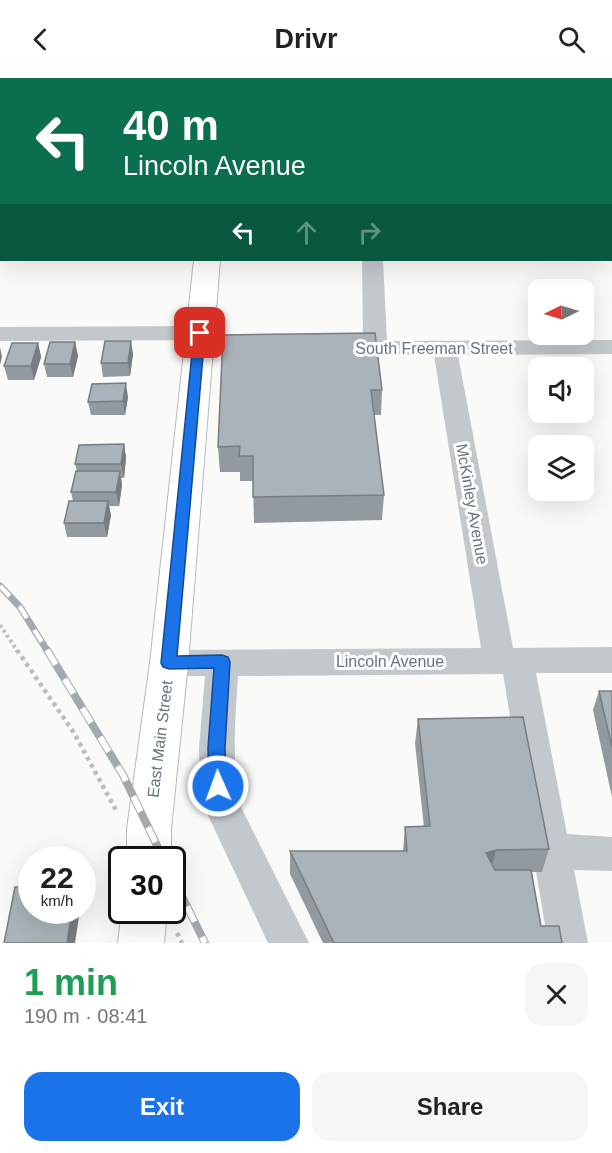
<!DOCTYPE html>
<html lang="en">
<head>
<meta charset="utf-8">
<style>
	:root { --surface:#fff; --page:#f6f6f6; --text:#222; --muted:#767676; --accent:#1a73e8 }
	body { margin:0; font-family:Arial,sans-serif; background:var(--page); color:var(--text); height:100vh; display:flex; flex-direction:column; font-size:22px; white-space:nowrap }
	* { box-sizing:border-box; margin:0 }
	p { font-size:20px; color:var(--muted) }
	.icon { flex:none; width:33px; height:33px; fill:none; stroke:currentColor; stroke-width:2; stroke-linecap:round; stroke-linejoin:round }
	.map { position:relative; height:865px; overflow:hidden }
	.details { display:flex; flex-direction:column; background:var(--surface); flex:1 }
	.details>* { flex:none }
	.banner { position:absolute; left:0px; top:0px; width:612px; height:183px; box-shadow:0 6px 24px #0002; background:#0b6e4f; color:#fff; overflow:hidden }
	.needle { width:39px; rotate:265deg }
	.fabs { position:absolute; left:528px; top:201px; display:grid; gap:12px }
	.fabs a { display:grid; place-items:center; width:66px; height:66px; border-radius:12px; background:var(--surface); box-shadow:0 6px 24px #0002; font-size:30px }
	.speed { position:absolute; left:18px; top:768px; display:flex; gap:12px; font-size:30px; font-weight:700; text-align:center }
	.speed>* { display:grid; place-content:center; width:78px; height:78px; border-radius:50%; background:var(--surface); box-shadow:0 6px 24px #0002; line-height:1 }
	.speed small { font-size:15px; font-weight:400 }
	.speed .limit { border:3px solid #111; border-radius:9px; background:#fff; color:#111 }
	.pin { position:absolute; display:grid; place-items:center; width:51px; height:51px; color:#fff; margin:-26px; border-radius:12px; box-shadow:0 3px 9px #0006 }
	.me { position:absolute; width:66px; margin:-33px; rotate:358deg; stroke-linejoin:round; filter:drop-shadow(0 0 4px #0008) }
	.turn { display:flex; align-items:center; gap:21px; height:126px; padding:0 24px; font-size:27px }
	.turn .icon { width:78px; height:78px; stroke-width:2.5 }
	.turn b { display:block; font-size:42px; line-height:51px }
	.lanes { display:flex; align-items:center; height:57px; padding:0 24px; background:#0003; justify-content:center; gap:30px; direction:ltr }
	.lanes .off { opacity:.35 }
	.round { display:grid; place-items:center; flex:none; width:63px; height:63px; border-radius:18px; background:var(--page) }
	.overview { display:flex; align-items:center; justify-content:space-between; height:102px; padding:0 24px }
	h1 { font-size:36px; font-weight:600; line-height:45px; color:#1e9e55 }
	.button { display:flex; gap:12px; margin-top:auto; padding:12px 24px }
	.button a { flex:1; height:69px; border-radius:18px; background:var(--accent); color:#fff; font-size:24px; font-weight:600; line-height:69px; text-align:center }
	.button a+a { background:var(--page); color:var(--text) }
	header { display:flex; justify-content:space-between; align-items:center; height:78px; padding:0 24px; background:var(--surface); font-size:27px; font-weight:600 }
	.map>svg:first-child { display:block }
	.lines { fill:none; stroke-linecap:round; stroke-linejoin:round }
	.major-casing { stroke:#b5babe; stroke-width:2 }
	.path-far1 { stroke:#bbbfc2; stroke-width:4; stroke-dasharray:3 3; stroke-linecap:butt }
	.path { stroke:#bbbfc2; stroke-width:4.5; stroke-dasharray:4 4; stroke-linecap:butt }
	.minor { fill:#c3c8cc; fill-rule:evenodd }
	.major { fill:#fff; fill-rule:evenodd }
	.rail-far1-casing { stroke:#a2aab0; stroke-width:7 }
	.rail-casing { stroke:#a2aab0; stroke-width:8 }
	.rail-far1 { stroke:#fff; stroke-width:4.5; stroke-dasharray:14; stroke-linecap:butt }
	.rail { stroke:#fff; stroke-width:6; stroke-dasharray:17; stroke-linecap:butt }
	.wall { fill:#929a9f }
	.shaded-wall { fill:#777d82 }
	.building { fill:#aab3b9; stroke:#777d82; stroke-width:1.5 }
	.route { fill:#1a73e8; stroke:#114b97; stroke-width:1.5 }
	.labels { text-anchor:middle; dominant-baseline:central; stroke-width:6; stroke-linejoin:round; paint-order:stroke }
	.street-label { font-size:16px; fill:#657683; stroke:#fff }
</style>
</head>
<body>
<header><svg class="icon" aria-label="back" viewBox="0 0 24 24"><path d="M15 5l-7 7 7 7"/></svg>Drivr<svg class="icon" aria-label="search" viewBox="0 0 24 24"><circle cx="10" cy="10" r="6"/><path d="M15 15l6 6"/></svg></header>
<div class="map">
<svg width="612" height="865" viewBox="0 0 612 865">
	<rect width="100%" height="100%" fill="#fafaf8"/>
	<g class="lines">
		<defs>
			<path id="major" d="M87,0H107L86,2Z
				M120,0H140L119,2Z
				M149,0H172L173,2H150Z
				M215,0H235L215,2Z
				M0,49H2L0,62Z
				M194,182H220L188,585L171,751V782H127V751L150,585Z
				M122,831L167,832L164,865H118Z"/>
		</defs>
		<use href="#major" class="major-casing"/>
		<path class="path-far1" d="M0,547L18,574"/>
		<path class="path" d="M17,572L74,655L117,734
			M177,855L182,865"/>
		<path class="minor" d="M216,0H354L355,2H217Z
			M610,4H612V14H610Z
			M362,182H383L387,263L612,262V276L458,277L513,570L612,569V595H536L567,756L612,759V793L574,792L588,865H548L503,596L238,598C235,643 231,687 242,731L309,865H268L206,733L200,708L199,670L205,598H169L157,594L153,585L157,576L169,572L481,570L434,277H338L329,275L326,270L329,265L363,263Z
			M200,248L208,250L212,255L208,260L200,262L0,263V249Z
			M262,263L271,265L274,270L271,275L198,278L189,276L186,271L189,266L198,264Z"/>
		<use href="#major" class="major"/>
		<defs>
			<path id="rail-far1" d="M0,508L20,529L48,574"/>
			<path id="rail" d="M47,572L123,697L164,782
				M172,798L205,865"/>
		</defs>
		<use href="#rail-far1" class="rail-far1-casing"/>
		<use href="#rail" class="rail-casing"/>
		<use href="#rail-far1" class="rail-far1"/>
		<use href="#rail" class="rail"/>
	</g>
	<path class="wall" d="M379,0H453V2H379Z
		M610,67H612V178H610Z
		M223,257L382,312L381,337H374L384,417L382,442L254,445L253,403H240V394H220L218,369Z
		M75,264L78,278L73,299H47L44,286Z
		M38,265L41,279L34,302H8L4,288Z
		M133,276L130,298L103,299L101,285Z
		M128,319L125,337H91L88,324Z
		M124,366L126,380L124,400H121L122,407L119,428H109L111,437L107,459H67L64,445L73,423L71,414L77,393L75,386Z
		M599,613H612V719L593,632Z
		M418,641L549,771L542,794H532L541,848L562,865H323L290,796V773H403L405,749H424L415,665Z"/>
	<path class="shaded-wall" d="M131,263L133,276L130,298L128,285Z
		M75,264L78,278L73,299L70,286Z
		M38,265L41,279L34,302L31,288Z
		M0,269L2,279L0,287Z
		M126,305L128,319L125,337L123,323Z
		M124,366L126,380L124,400L121,386Z
		M120,393L122,407L119,428L116,414Z
		M108,423L111,437L107,459L104,445Z
		M496,772L490,795L486,775Z
		M72,832H80L75,865H67Z"/>
	<path class="building" d="M610,67H612V155H610Z
		M375,255L382,312H371L384,417L253,419V378H239L240,368L218,369L223,257Z
		M105,263H131L128,285H101Z
		M50,264H75L70,286H44Z
		M12,265H38L31,288H4Z
		M126,305L123,323L88,324L92,306Z
		M124,366L121,386H75L79,367Z
		M76,393H120L116,414H71Z
		M69,423H108L104,445H64Z
		M599,613H612V669Z
		M523,639L549,771L496,772L486,775L495,792H531L541,848H559L562,865H334L290,773H407L405,749L430,748L418,641Z
		M15,809H32V832H72L67,865H4Z"/>
	<path class="route" d="M200,252L205,255L177,578L222,577L228,579L230,584L225,670L226,708L224,713L218,715L212,713L209,708L208,670L214,590L169,591L163,589L161,585L194,255Z"/>
	<g class="labels">
		<g class="street-label">
			<text x="434" y="270">South Freeman Street</text>
			<text transform="translate(472 426) rotate(80)">McKinley Avenue</text>
			<text x="390" y="583">Lincoln Avenue</text>
			<text transform="translate(160 661) rotate(-83)">East Main Street</text>
		</g>
	</g>
</svg>
<div class="fabs">
<a><svg class="needle" viewBox="-14 -14 28 28"><path d="M0-13l5 13h-10z" fill="#e53935"/><path d="M0 13l5-13h-10z" fill="#767676"/></svg></a>
<a><svg class="icon" aria-label="sound" viewBox="0 0 24 24"><path d="M4 9h4l5-4v14l-5-4H4zM17 9q2 3 0 6"/></svg></a>
<a><svg class="icon" aria-label="layers" viewBox="0 0 24 24"><path d="M12 4l9 5-9 5-9-5zM3 14l9 5 9-5"/></svg></a>
</div>
<div class="speed"><div>22<small>km/h</small></div><div class="limit">30</div></div>
<div class="pin" style="left:200px;top:255px;background:#d93025"><svg class="icon" aria-label="arrive" viewBox="0 0 24 24"><path d="M6 21V4h12l-3 4 3 4H6"/></svg></div>
<svg class="me" style="left:218px;top:708px" viewBox="-20 -20 40 40"><circle r="17" fill="#1a73e8" stroke="#fff" stroke-width="3"/><path d="M0-11L8 9 0 5-8 9z" fill="#fff"/></svg>
<div class="banner">
<div class="turn"><svg class="icon" aria-label="left" viewBox="0 0 24 24"><path d="M17 20v-9H6M10 6l-5 5 5 5"/></svg><div><b>40 m</b>Lincoln Avenue</div></div>
<div class="lanes"><svg class="icon" aria-label="left" viewBox="0 0 24 24"><path d="M17 20v-9H6M10 6l-5 5 5 5"/></svg><svg class="icon off" aria-label="ahead" viewBox="0 0 24 24"><path d="M12 20V5M6 11l6-6 6 6"/></svg><svg class="icon off" aria-label="right" viewBox="0 0 24 24"><path d="M7 20v-9h11M14 6l5 5-5 5"/></svg></div>
</div>
</div>
<section class="details">
<div class="overview"><div><h1>1 min</h1><p>190 m · 08:41</p></div><a class="round"><svg class="icon" aria-label="close" viewBox="0 0 24 24"><path d="M6 6l12 12M18 6L6 18"/></svg></a></div>
<div class="button"><a>Exit</a><a>Share</a></div>
</section>
</body>
</html>
